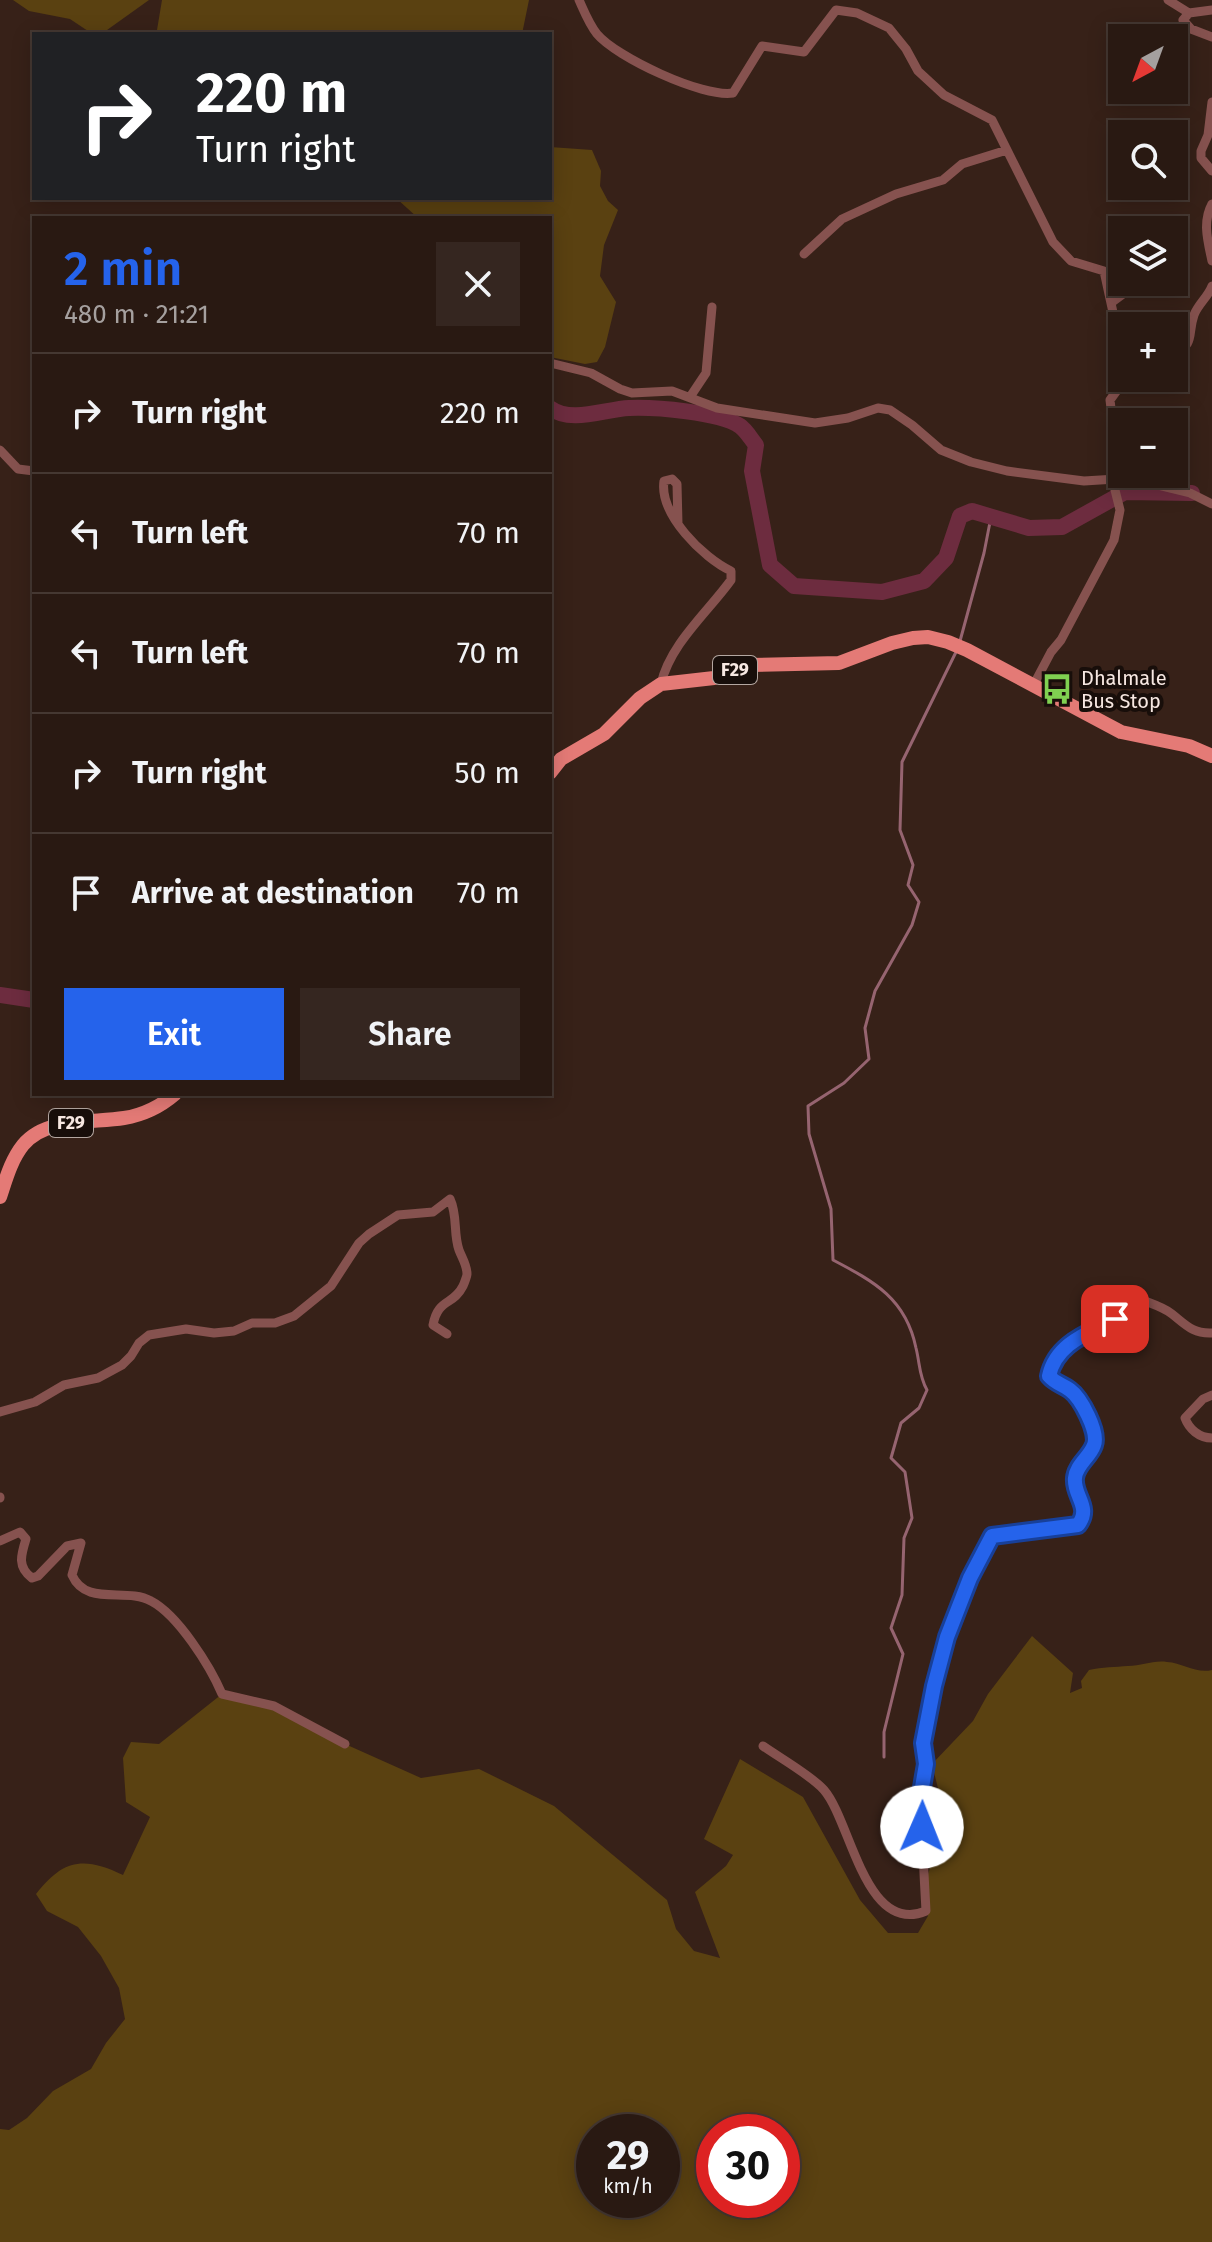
<!DOCTYPE html>
<html lang="en">
<head>
<meta charset="utf-8">
<style>
	:root { --surface:#291912; --page:#352620; --text:#f1f3f6; --muted:#a5a09f; --line:#453832; --accent:#2563eb }
	body { margin:0; font-family:"Fira Sans",sans-serif; background:var(--page); color:var(--text); height:100vh; display:flex; flex-direction:column; font-size:30px; white-space:nowrap }
	* { box-sizing:border-box; margin:0 }
	p { font-size:26px; color:var(--muted) }
	.icon { flex:none; width:44px; height:44px; fill:none; stroke:currentColor; stroke-width:2; stroke-linecap:round; stroke-linejoin:round }
	.map { position:relative; flex:1; overflow:hidden }
	.sheet { position:absolute; left:32px; top:216px; width:520px; height:880px; display:flex; flex-direction:column; background:var(--surface); border-radius:0px; box-shadow:0 4px 20px #0003,0 0 0 2px var(--line) }
	.sheet>* { flex:none }
	.hud { position:absolute; left:32px; top:32px; width:520px; height:168px; border-radius:0px; box-shadow:0 4px 20px #0003,0 0 0 2px var(--line); background:#202124; color:#fff; overflow:hidden }
	.needle { width:52px; rotate:221deg }
	.tools { position:absolute; left:1108px; top:24px; display:grid; gap:16px }
	.tools a { display:grid; place-items:center; width:80px; height:80px; border-radius:0px; background:var(--surface); box-shadow:0 4px 20px #0003,0 0 0 2px var(--line); font-size:40px }
	.speed { position:absolute; left:576px; top:2114px; display:flex; gap:16px; font-size:40px; font-weight:700; text-align:center }
	.speed>* { display:grid; place-content:center; width:104px; height:104px; border-radius:50%; background:var(--surface); box-shadow:0 4px 20px #0003,0 0 0 2px var(--line); line-height:1 }
	.speed small { font-size:20px; font-weight:400 }
	.speed .limit { border:12px solid #d22; background:#fff; color:#111 }
	.pin { position:absolute; display:grid; place-items:center; width:68px; height:68px; color:#fff; margin:-34px; border-radius:16px; box-shadow:0 4px 12px #0006 }
	.me { position:absolute; width:88px; margin:-44px; rotate:1deg; stroke-linejoin:round; filter:drop-shadow(0 0 6px #0008) }
	.turn { display:flex; align-items:center; gap:28px; height:168px; padding:0 32px; font-size:36px }
	.turn .icon { width:104px; height:104px; stroke-width:2.5 }
	.turn b { display:block; font-size:56px; line-height:68px }
	.round { display:grid; place-items:center; flex:none; width:84px; height:84px; border-radius:0px; background:var(--page) }
	.head { display:flex; align-items:center; justify-content:space-between; height:136px; padding:0 32px }
	h1 { font-size:48px; font-weight:600; line-height:60px; color:var(--accent) }
	.cta { display:flex; gap:16px; margin-top:auto; padding:16px 32px }
	.cta a { flex:1; height:92px; border-radius:0px; background:var(--accent); color:#fff; font-size:32px; font-weight:600; line-height:92px; text-align:center }
	.cta a+a { background:var(--page); color:var(--text) }
	ul { padding:0; list-style:none }
	li { display:flex; align-items:center; gap:24px; height:120px; padding:0 32px; border-top:2px solid var(--line) }
	li div { flex:1 }
	li b { display:block; font-size:30px }
	li em { font-style:normal }
	.map>svg:first-child { display:block }
	.green { fill:#5a4111; fill-rule:evenodd }
	.lines { fill:none; stroke-linecap:round; stroke-linejoin:round }
	.stream { stroke:#966470; stroke-width:3 }
	.river { stroke:#6d2c3f; stroke-width:16 }
	.street { stroke:#86524f; stroke-width:9 }
	.primary { stroke:#e47a76; stroke-width:14 }
	.route-casing { stroke:#184099; stroke-width:20 }
	.route { stroke:#2563eb; stroke-width:14 }
	.labels { text-anchor:middle; dominant-baseline:central; stroke-width:8; stroke-linejoin:round; paint-order:stroke }
	.shield { fill:#180e0a; stroke:#b4a7a1; stroke-width:2 }
	.shield-label { font-size:18px; font-weight:bold; fill:#f7e8e2 }
	.poi-label { font-size:20px; fill:#f7e8e2; stroke:#180e0a; text-anchor:start }
</style>
</head>
<body>
<div class="map">
<svg width="1212" height="2242" viewBox="0 0 1212 2242">
	<rect width="100%" height="100%" fill="#372118"/>
	<path class="green" d="M13,0H149L107,30L88,31L70,19L29,11Z
		M162,0H529L522,34H420V32L417,34H161L157,30Z
		M550,147L592,150L601,171L600,186L608,201L618,210L604,245L600,276L616,302L605,347L597,362L585,364L550,357V218H418L396,198H550Z
		M1032,1636L1073,1673L1070,1693L1082,1688L1081,1681L1089,1670C1103,1667 1115,1667 1128,1666C1142,1666 1153,1660 1167,1662C1183,1663 1196,1674 1212,1670V2242H0V2129L9,2130L27,2118L53,2091L91,2069L106,2043L125,2019L119,1988L101,1956L78,1927L47,1911L36,1894C63,1859 84,1856 123,1875L150,1817L126,1802L123,1758L131,1742L159,1744L222,1694L274,1706L345,1744L421,1778L479,1769L554,1806L667,1900L676,1929L694,1951L720,1958L695,1892L726,1866L733,1855L704,1839L740,1759L803,1797L860,1900L888,1933H918L928,1916V1874L946,1821L932,1764L973,1721L988,1694ZM594,2132H662V2200H594ZM714,2132H782V2200H714Z"/>
	<g class="lines">
		<path class="stream" d="M960,641L984,553L991,517
			M884,1757V1732L903,1654L891,1628L902,1595L904,1538L912,1518L905,1472L891,1458L901,1423L919,1408L927,1390C919,1376 920,1364 916,1348C906,1299 875,1282 833,1260L831,1209L809,1134L808,1106L844,1083L869,1059L865,1028L875,991L912,925L919,902L908,885L913,865L900,830L902,762L956,652"/>
		<path class="river" d="M550,408C571,424 605,409 629,408C655,407 719,412 740,426C746,430 751,439 756,445L752,471L770,565L794,586L882,592L924,581L946,558L960,516L972,511L1029,528L1062,527L1125,492L1192,493
			M0,995L34,1000"/>
		<path class="street" d="M579,0C584,11 589,24 597,34C616,57 703,98 733,93L762,46L804,52L836,10L857,13L889,28L906,49L918,71L944,95L992,120L1053,242L1071,261L1104,271L1114,317L1122,326
			M1168,0L1189,13L1212,10
			M1189,13L1183,20L1191,29L1212,37
			M1212,102L1208,135L1201,151V158L1212,171
			M1212,204C1202,222 1208,242 1212,261
			M804,254L842,219L896,194L943,180L962,164L1007,150
			M1111,303L1134,286
			M1174,355C1196,342 1187,335 1194,315C1198,304 1208,297 1212,286
			M550,363L591,373L620,389L632,393L672,391L717,408L789,419L815,423L848,418L878,408L890,410L912,425L941,450L971,462L1007,471L1084,481L1116,479L1132,484L1157,485L1190,493L1212,504
			M690,397L706,373L712,307
			M0,450L18,469L34,471
			M661,684C670,644 708,612 731,580V571C703,558 659,514 664,481L672,479L677,484L678,524
			M1033,686L1051,652L1061,640L1114,540L1120,510L1115,490L1118,465L1110,400L1126,378
			M1212,1395L1203,1399L1185,1418C1189,1429 1199,1438 1212,1438
			M0,1412L35,1402L64,1385L98,1378L122,1365L131,1356L139,1343L149,1335L186,1329L214,1333L234,1331L252,1323H275L294,1316L331,1286L359,1243L369,1234L398,1215L433,1212L450,1199C458,1216 453,1233 459,1250C462,1258 467,1265 467,1274C467,1276 464,1284 463,1286C453,1306 438,1298 433,1325L447,1334
			M0,1497V1498
			M0,1541L20,1532L26,1539C21,1555 17,1567 32,1578L38,1576L67,1546L81,1543L72,1575C86,1607 126,1587 151,1601C178,1615 210,1666 222,1694L274,1706L345,1744
			M763,1746C780,1758 812,1776 824,1790C851,1821 865,1936 926,1911L920,1799L926,1764L923,1743L947,1637L970,1578L992,1536L1078,1525C1093,1507 1073,1496 1075,1478C1076,1464 1090,1457 1094,1445C1099,1432 1081,1398 1070,1390C1062,1384 1056,1384 1049,1376C1057,1340 1090,1337 1116,1319C1125,1312 1130,1304 1142,1300C1152,1304 1163,1307 1172,1314C1186,1325 1193,1334 1212,1333"/>
		<path class="primary" d="M550,773L561,759L604,734L640,698L661,684L714,678L748,665L839,663L892,643L913,638L928,637L948,642L967,650L1121,732L1189,746L1212,756
			M0,1197C6,1179 11,1160 23,1145C46,1117 92,1123 124,1118C143,1115 161,1106 175,1094"/>
	</g>
	<g class="lines">
		<defs>
			<path id="route" d="M922,1827L920,1799L926,1764L923,1743L934,1686L947,1637L970,1578L992,1536L1078,1525C1092,1507 1073,1496 1075,1478C1076,1465 1090,1457 1094,1445C1099,1432 1081,1398 1070,1390C1062,1384 1056,1384 1049,1376C1056,1343 1089,1333 1115,1319"/>
		</defs>
		<use href="#route" class="route-casing"/>
		<use href="#route" class="route"/>
	</g>
	<defs>
		<symbol id="bus-bare" viewBox="-9 -9 18 18"><path d="M-5-6H5V4H4V6H2V4H-2V6H-4V4H-5ZM-3.5-4V0h7V-4ZM-3.5 1.2v1.5H-2V1.2ZM2 1.2v1.5H3.5V1.2Z" fill="#80d051" stroke="#180e0a" stroke-width="2.5" paint-order="stroke"/></symbol>
	</defs>
	<g fill-rule="evenodd">
		<use href="#bus-bare" x="1035" y="667" width="44" height="44"/>
	</g>
	<g class="labels">
		<g class="shield">
			<rect x="713" y="656" width="44" height="28" rx="6"/>
			<rect x="49" y="1109" width="44" height="28" rx="6"/>
		</g>
		<g class="shield-label">
			<text x="735" y="670">F29</text>
			<text x="71" y="1123">F29</text>
		</g>
		<g class="poi-label">
			<text x="1081" y="678">Dhalmale<tspan x="1081" dy="23">Bus Stop</tspan></text>
		</g>
	</g>
</svg>
<div class="tools">
<a><svg class="needle" viewBox="-14 -14 28 28"><path d="M0-13l5 13h-10z" fill="#e53935"/><path d="M0 13l5-13h-10z" fill="#a5a09f"/></svg></a>
<a><svg class="icon" aria-label="search" viewBox="0 0 24 24"><circle cx="10" cy="10" r="6"/><path d="M15 15l6 6"/></svg></a>
<a><svg class="icon" aria-label="layers" viewBox="0 0 24 24"><path d="M12 4l9 5-9 5-9-5zM3 14l9 5 9-5"/></svg></a>
<a>+</a>
<a>−</a>
</div>
<div class="speed"><div>29<small>km/h</small></div><div class="limit">30</div></div>
<div class="pin" style="left:1115px;top:1319px;background:#d93025"><svg class="icon" aria-label="arrive" viewBox="0 0 24 24"><path d="M6 21V4h12l-3 4 3 4H6"/></svg></div>
<svg class="me" style="left:922px;top:1827px" viewBox="-20 -20 40 40"><circle r="19" fill="#fff"/><path d="M0-13L10 11 0 6-10 11z" fill="#2563eb"/></svg>
<div class="hud">
<div class="turn"><svg class="icon" aria-label="right" viewBox="0 0 24 24"><path d="M7 20v-9h11M14 6l5 5-5 5"/></svg><div><b>220 m</b>Turn right</div></div>
</div>
<section class="sheet">
<div class="head"><div><h1>2 min</h1><p>480 m · 21:21</p></div><a class="round"><svg class="icon" aria-label="close" viewBox="0 0 24 24"><path d="M6 6l12 12M18 6L6 18"/></svg></a></div>
<ul>
<li><svg class="icon" aria-label="right" viewBox="0 0 24 24"><path d="M7 20v-9h11M14 6l5 5-5 5"/></svg><div><b>Turn right</b></div><em>220 m</em></li>
<li><svg class="icon" aria-label="left" viewBox="0 0 24 24"><path d="M17 20v-9H6M10 6l-5 5 5 5"/></svg><div><b>Turn left</b></div><em>70 m</em></li>
<li><svg class="icon" aria-label="left" viewBox="0 0 24 24"><path d="M17 20v-9H6M10 6l-5 5 5 5"/></svg><div><b>Turn left</b></div><em>70 m</em></li>
<li><svg class="icon" aria-label="right" viewBox="0 0 24 24"><path d="M7 20v-9h11M14 6l5 5-5 5"/></svg><div><b>Turn right</b></div><em>50 m</em></li>
<li><svg class="icon" aria-label="arrive" viewBox="0 0 24 24"><path d="M6 21V4h12l-3 4 3 4H6"/></svg><div><b>Arrive at destination</b></div><em>70 m</em></li>
</ul>
<div class="cta"><a>Exit</a><a>Share</a></div>
</section>
</div>
</body>
</html>
